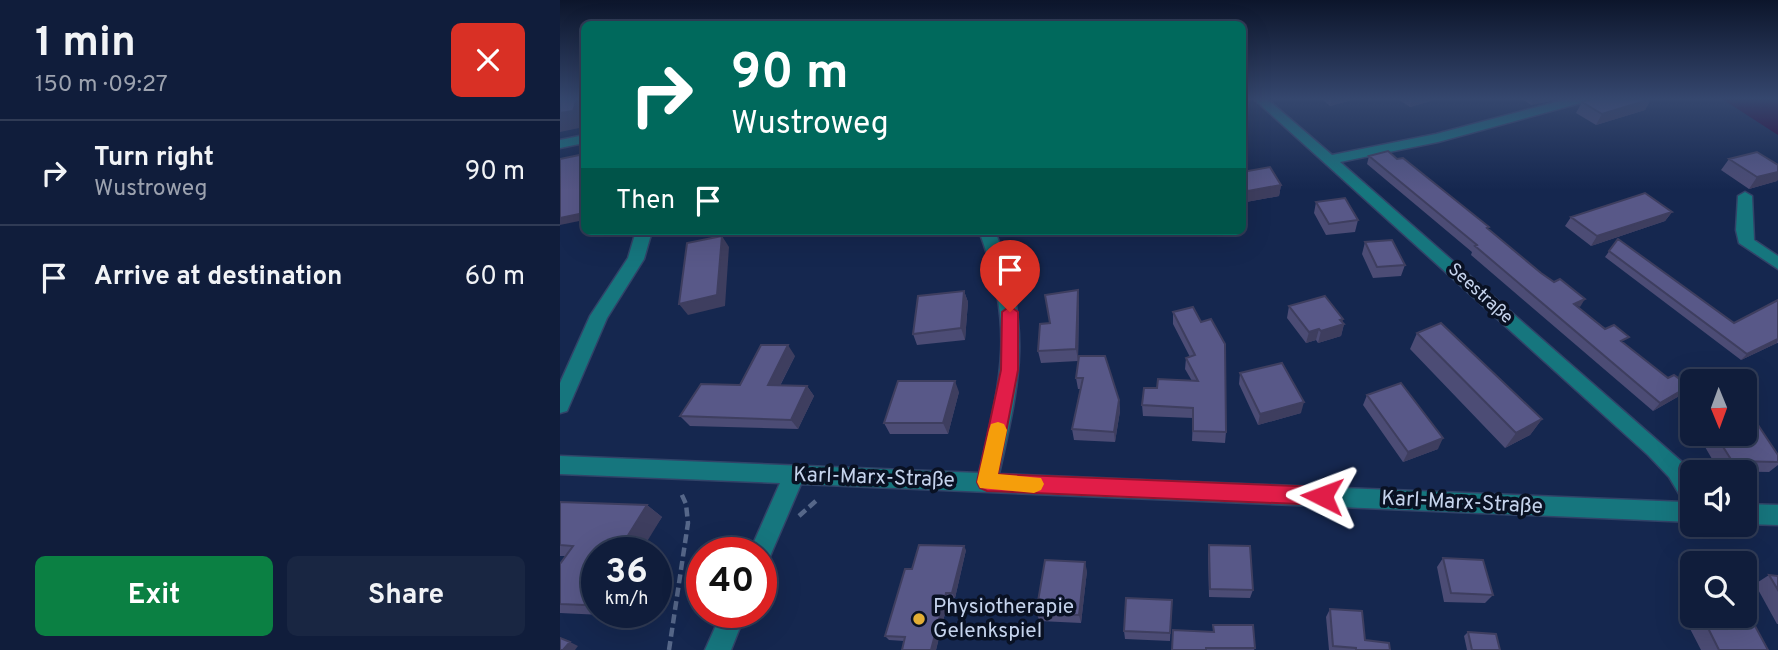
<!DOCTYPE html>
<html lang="en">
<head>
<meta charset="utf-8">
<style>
	:root { --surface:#101d3b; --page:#192642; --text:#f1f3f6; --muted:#9ca2af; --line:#303b55; --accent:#0b8043 }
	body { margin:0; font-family:Overpass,sans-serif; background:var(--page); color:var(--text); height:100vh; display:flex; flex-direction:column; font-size:26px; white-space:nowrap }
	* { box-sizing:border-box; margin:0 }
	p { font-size:23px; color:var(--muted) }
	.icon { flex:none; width:38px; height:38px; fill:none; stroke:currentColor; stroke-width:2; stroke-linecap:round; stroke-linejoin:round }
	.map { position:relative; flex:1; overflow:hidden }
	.panel { display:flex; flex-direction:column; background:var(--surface); width:560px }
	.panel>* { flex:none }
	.hud { position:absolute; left:21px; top:21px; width:665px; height:214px; border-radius:10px; box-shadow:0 7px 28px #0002,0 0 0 2px var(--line); background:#00695c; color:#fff; overflow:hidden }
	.needle { width:46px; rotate:179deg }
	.buttons { position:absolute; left:1120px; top:369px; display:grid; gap:14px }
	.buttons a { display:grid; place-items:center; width:77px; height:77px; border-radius:10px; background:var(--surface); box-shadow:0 7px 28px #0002,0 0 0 2px var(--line); font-size:35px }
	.speed { position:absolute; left:21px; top:537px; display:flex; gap:14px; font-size:35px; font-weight:700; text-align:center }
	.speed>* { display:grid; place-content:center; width:91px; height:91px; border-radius:50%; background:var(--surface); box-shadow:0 7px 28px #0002,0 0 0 2px var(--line); line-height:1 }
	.speed small { font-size:18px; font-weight:400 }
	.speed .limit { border:10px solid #d22; background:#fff; color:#111 }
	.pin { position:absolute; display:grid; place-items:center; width:60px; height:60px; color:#fff; margin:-72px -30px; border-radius:50% 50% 50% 0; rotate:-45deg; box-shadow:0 0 7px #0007 }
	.pin .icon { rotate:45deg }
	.me { position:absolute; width:77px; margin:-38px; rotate:273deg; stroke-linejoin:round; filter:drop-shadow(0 0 5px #0008) }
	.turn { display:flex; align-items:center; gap:24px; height:147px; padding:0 35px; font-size:32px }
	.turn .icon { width:91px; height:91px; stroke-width:2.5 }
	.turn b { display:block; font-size:49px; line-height:60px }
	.then { display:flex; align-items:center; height:66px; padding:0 35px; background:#0003; gap:14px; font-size:26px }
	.round { display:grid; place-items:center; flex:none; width:74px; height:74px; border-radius:10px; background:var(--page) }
	.summary { display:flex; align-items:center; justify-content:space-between; height:119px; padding:0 35px }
	h1 { font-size:42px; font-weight:700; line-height:52px }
	.primary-button { display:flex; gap:14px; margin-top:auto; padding:14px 35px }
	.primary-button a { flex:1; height:80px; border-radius:10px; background:var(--accent); color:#fff; font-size:28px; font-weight:700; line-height:80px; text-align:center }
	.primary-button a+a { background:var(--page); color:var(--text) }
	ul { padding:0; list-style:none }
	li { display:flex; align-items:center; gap:21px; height:105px; padding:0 35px; border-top:2px solid var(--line) }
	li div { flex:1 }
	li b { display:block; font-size:26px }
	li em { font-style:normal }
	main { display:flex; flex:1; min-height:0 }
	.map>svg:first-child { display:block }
	.water { fill:#2e0133 }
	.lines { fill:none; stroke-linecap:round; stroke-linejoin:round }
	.minor-casing { stroke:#314368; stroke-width:3 }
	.path { stroke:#566789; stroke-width:4.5; stroke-dasharray:9 4.5; stroke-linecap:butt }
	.minor { fill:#16767e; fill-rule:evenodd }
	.wall { fill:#4c4c75 }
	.shaded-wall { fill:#3e3e5f }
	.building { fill:#585888; stroke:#3e3e5f; stroke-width:2 }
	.route { fill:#e11d48; stroke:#92132f; stroke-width:2 }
	.slow { fill:#f59e0b }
	.poi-dot { fill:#e3ae35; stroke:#091123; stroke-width:2.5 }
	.labels { text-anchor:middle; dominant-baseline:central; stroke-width:7; stroke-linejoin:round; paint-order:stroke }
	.street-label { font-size:18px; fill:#c5d3ec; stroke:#091123 }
	.near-street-label { font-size:21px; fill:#c5d3ec; stroke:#091123 }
	.near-poi-label { font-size:21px; fill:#c5d3ec; stroke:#091123; text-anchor:start }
</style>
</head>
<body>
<main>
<section class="panel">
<div class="summary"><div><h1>1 min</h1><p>150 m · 09:27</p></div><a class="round" style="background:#d93025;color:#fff"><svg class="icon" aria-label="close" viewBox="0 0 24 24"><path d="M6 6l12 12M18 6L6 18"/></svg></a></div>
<ul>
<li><svg class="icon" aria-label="right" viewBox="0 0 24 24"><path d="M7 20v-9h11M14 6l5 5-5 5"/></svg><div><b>Turn right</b><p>Wustroweg</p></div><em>90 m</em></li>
<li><svg class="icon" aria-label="arrive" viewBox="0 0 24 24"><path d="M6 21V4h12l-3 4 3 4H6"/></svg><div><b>Arrive at destination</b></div><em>60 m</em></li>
</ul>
<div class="primary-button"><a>Exit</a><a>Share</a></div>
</section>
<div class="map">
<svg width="1218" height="650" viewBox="0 0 1218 650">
	<rect width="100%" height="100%" fill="#15274f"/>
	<path class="water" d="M1162,99H1218V135Z"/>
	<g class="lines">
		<defs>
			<path id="minor" d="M694,99H707L772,155L876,134L1007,99H1026L1024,102L878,142L780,162L1123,463L1132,477V522L241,484L208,561L201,564V553H189L220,483L0,474V456L419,473C442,376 455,328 419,231H435C472,328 461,376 439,474L1124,502L1109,477L1088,455Z
				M24,135V143L0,148V140Z
				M1185,192L1192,196L1194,240L1218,256V269L1179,243L1176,230L1178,196Z
				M76,231H92L84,259L47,318L7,411L0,413V383L30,316L68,258Z
				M1185,504L1218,505V525L1185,524Z
				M162,612H186L171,650H145Z"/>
		</defs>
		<use href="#minor" class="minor-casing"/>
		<path class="path" d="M239,516L257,500
			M201,597L213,570
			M109,650L128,523L126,504L121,493"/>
		<use href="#minor" class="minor"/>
	</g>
	<path class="wall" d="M762,99H795L770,106Z
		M838,99H877L850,107Z
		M962,99H991L990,101L971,105Z
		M1091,99L1085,110L1036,125L1016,113L1022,102Z
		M809,156L837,159L929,227L928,229L1019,308L1064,343L1121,395L1093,411L911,255L912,252L807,164Z
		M1169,159L1217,181L1189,189L1161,170Z
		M682,172L721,185L719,196L686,202L682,195Z
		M756,202L798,220L795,232L766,235L754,213Z
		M1112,212L1105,221L1031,246L1005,226L1011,217Z
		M1058,239L1174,323L1218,300V343H1217L1181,360L1045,257Z
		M805,242L845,265L841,276L813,278L802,254Z
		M518,290L519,301L518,361L481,363L478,351L490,323Z
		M404,291L408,302L405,340L357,345L353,334Z
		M729,306L784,324L781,336L758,343L756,340L746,343L727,318Z
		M633,307L666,432L665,443L632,441L633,418L583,416L582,405L597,388L632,381L625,369L626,358L630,357L613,324V312Z
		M857,333L982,419L970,435L945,448L850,349Z
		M235,356L220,386H247L254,396L238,429L130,426L120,416Z
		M519,356L559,400L560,411L555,442L514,440L512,429L520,389H518L516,378Z
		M680,373L741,413L698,425L679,384Z
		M399,392L388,434H330L324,423Z
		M807,395L878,449L843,462L803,405Z
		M1148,434H1155L1218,455V465L1209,472L1159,471L1141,440Z
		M0,502L87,505L102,517L37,612H43L42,615L0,613V564L6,556H0Z
		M649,545L693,590L690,598L649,597L648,554Z
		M406,550L395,598L389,597L376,650H342L344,641L329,640L325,636L352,569Z
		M883,558L933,595L925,603L884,602L877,567Z
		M527,571L521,623L480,621L476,613Z
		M1209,575L1218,576V624H1217L1195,584Z
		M612,600L610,641L565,639L564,631Z
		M770,609L805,640L830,650H769L766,617Z
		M1134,616H1185L1208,650H1141L1126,621Z
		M653,625L695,648L694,650H612L653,632Z
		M908,632L940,650H907L904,636Z"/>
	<path class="shaded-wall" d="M17,99H24V127L0,132V113Z
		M772,99H795L770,106Z
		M852,99H877L850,107Z
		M973,99H991L990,101L971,105Z
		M1091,99L1085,110L1036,125L1042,114Z
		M1218,172V180L1217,181L1189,189L1197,177Z
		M721,185L719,196L686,202L688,191Z
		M1112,212L1105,221L1031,246L1037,236Z
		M24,213V220L0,225V218Z
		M354,231H380L357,237Z
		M162,236L169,247L165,306L128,315L119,304Z
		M518,290L519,301L518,361L516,349Z
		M404,291L408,302L405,340L401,328Z
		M1025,299L1020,307L1014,304Z
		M783,319L782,325L784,324L781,336L758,343L761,331Z
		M759,329L756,340L746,343L749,332Z
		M1218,339L1217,343L1181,360L1187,354Z
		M228,345L235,356L215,395L208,385Z
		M395,381L399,392L388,434L383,423Z
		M247,386L254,396L238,429L231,420Z
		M1129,386L1121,395L1093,411L1100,403Z
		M559,400L560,411L555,442L554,432Z
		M744,402L741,413L698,425L700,414Z
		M982,419L970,435L945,448L956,433Z
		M883,438L878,449L843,462L848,452Z
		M87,505L102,517L80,553H57Z
		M404,546L406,550L395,598L392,593Z
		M525,562L527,571L521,623L519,615Z
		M37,585V612H43L42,615L24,605Z
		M386,593L389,597L376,650H371Z
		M10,642L18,646L15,650H3Z"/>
	<path class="building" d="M0,99H17L13,111L0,113Z
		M1033,99H1091L1042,114L1022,102Z
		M828,151L837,159L843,158L929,227L927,228L981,273L994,282L1000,279L1025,299L1014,304L1045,329L1054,325L1069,337L1061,341L1108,378L1114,375L1129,386L1100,403L915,246L917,245L809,156Z
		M1197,152L1218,165V172L1197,177L1169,159Z
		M24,154V213L0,218V159Z
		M710,167L721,185L688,191L682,182V172Z
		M1085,193L1112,212L1037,236L1011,217Z
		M785,198L798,220L769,224L756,202Z
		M162,236L157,295L119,304L127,243Z
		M1058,239L1174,323L1218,300V339L1187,354L1049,251Z
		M832,240L845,265L817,267L805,242Z
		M518,290L516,349L478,351L480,324L490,323L485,295Z
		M404,291L401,328L353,334L358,296Z
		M765,296L783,319L780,320L784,324L761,331L759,329L749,332L729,306Z
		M633,307L641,322L651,319L665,344L666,432L633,431V408L582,405L584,388H597L598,379L638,381L626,358L635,355L613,312Z
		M881,323L982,419L956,433L857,333Z
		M201,345H228L208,385L247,386L231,420L120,416L141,384L180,385Z
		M519,356H545L559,400L554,432L512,429L523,378H516Z
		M722,363L744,402L700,414L680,373Z
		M338,381H395L383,423H324Z
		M841,383L883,438L848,452L807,395Z
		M1185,419H1194L1218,455V462L1172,461L1155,434H1185Z
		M0,502L87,505L57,553H37V585L24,605L0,604V564L13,546L0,545Z
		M359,545L404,546L392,593H386L371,650H342L345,637L325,636L345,569H352Z
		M649,545L690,546L693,590L650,589Z
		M883,558L923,560L933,595L891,593Z
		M485,560L525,562L519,615L476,613Z
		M1209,575L1218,576V590Z
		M566,598L612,600L610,633L564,631Z
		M770,609L802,611L805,640L829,643L830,650H796V648L773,646Z
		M1185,613H1188L1208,650H1159L1142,616H1185Z
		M653,625H693L695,648H646V650H612L613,630L654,632Z
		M908,632L936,634L940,650H912Z
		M0,638L10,642L3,650H0Z"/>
	<linearGradient id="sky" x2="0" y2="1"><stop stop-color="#0c152b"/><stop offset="0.52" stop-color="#35476e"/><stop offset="1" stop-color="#35476e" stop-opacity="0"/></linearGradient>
	<rect width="1218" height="190" fill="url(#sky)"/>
	<path class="route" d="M450,306L458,312V370L438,474L762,487L769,489L772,496L769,502L762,505L427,491L420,488L417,482L441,370L442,312Z"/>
	<path class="slow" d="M438,422L444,424L447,430L438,474L481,478L484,484L481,490L474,493L420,488L417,482L429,430L431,424Z"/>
	<circle class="poi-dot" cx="359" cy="619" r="7"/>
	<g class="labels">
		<g class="street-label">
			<text transform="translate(920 294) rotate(42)">Seestraße</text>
		</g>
		<g class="near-street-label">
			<text transform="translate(314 478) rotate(2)">Karl-Marx-Straße</text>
			<text transform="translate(902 503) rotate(3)">Karl-Marx-Straße</text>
		</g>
		<g class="near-poi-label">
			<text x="373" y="607">Physiotherapie<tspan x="373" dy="24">Gelenkspiel</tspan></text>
		</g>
	</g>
</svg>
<div class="buttons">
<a><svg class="needle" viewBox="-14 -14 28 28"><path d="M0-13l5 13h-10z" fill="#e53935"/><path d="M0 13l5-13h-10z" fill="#9ca2af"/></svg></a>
<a><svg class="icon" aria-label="sound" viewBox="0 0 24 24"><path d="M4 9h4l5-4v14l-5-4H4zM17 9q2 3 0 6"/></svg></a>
<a><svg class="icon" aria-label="search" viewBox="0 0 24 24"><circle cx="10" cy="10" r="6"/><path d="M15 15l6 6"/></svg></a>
</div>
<div class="speed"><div>36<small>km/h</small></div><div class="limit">40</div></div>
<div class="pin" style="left:450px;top:312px;background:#d93025"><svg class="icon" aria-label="arrive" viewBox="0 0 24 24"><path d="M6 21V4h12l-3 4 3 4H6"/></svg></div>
<svg class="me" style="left:762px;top:496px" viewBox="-20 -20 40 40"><path d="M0-17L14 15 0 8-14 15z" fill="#e11d48" stroke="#fff" stroke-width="4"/></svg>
<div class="hud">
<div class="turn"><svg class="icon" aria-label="right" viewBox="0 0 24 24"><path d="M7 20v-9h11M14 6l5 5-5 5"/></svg><div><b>90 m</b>Wustroweg</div></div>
<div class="then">Then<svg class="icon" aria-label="arrive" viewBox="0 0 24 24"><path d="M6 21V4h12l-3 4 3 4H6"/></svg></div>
</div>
</div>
</main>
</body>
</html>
